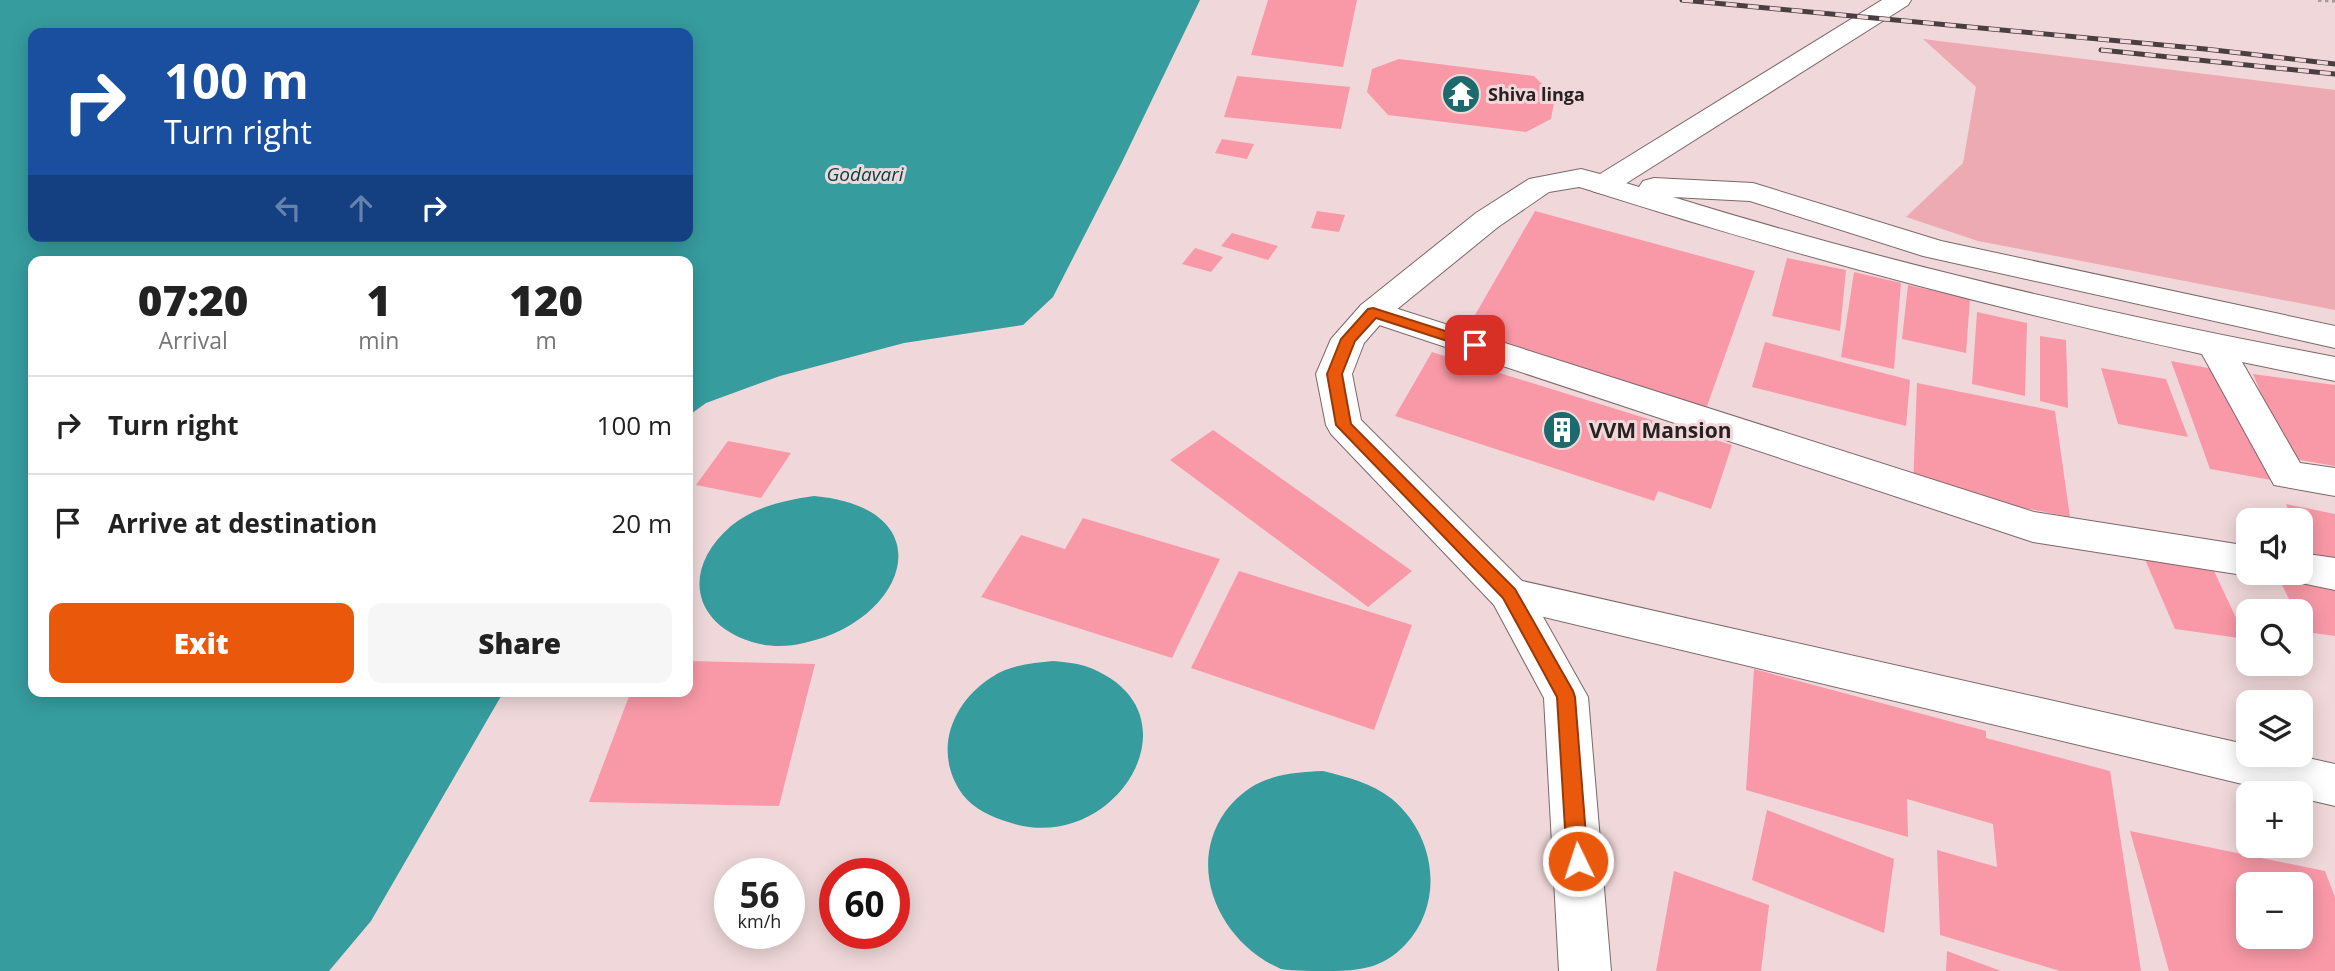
<!DOCTYPE html>
<html lang="en">
<head>
<meta charset="utf-8">
<style>
	:root { --surface:#fff; --page:#f6f6f6; --text:#222; --muted:#767676; --line:#e0e0e0; --accent:#ea580c }
	body { margin:0; font-family:"Open Sans",sans-serif; background:var(--page); color:var(--text); height:100vh; display:flex; flex-direction:column; font-size:26px; white-space:nowrap }
	* { box-sizing:border-box; margin:0 }
	p { font-size:23px; color:var(--muted) }
	.icon { flex:none; width:38px; height:38px; fill:none; stroke:currentColor; stroke-width:2; stroke-linecap:round; stroke-linejoin:round }
	.map { position:relative; flex:1; overflow:hidden }
	.drawer { position:absolute; left:28px; top:256px; width:665px; height:441px; display:flex; flex-direction:column; background:var(--surface); border-radius:14px; box-shadow:0 4px 18px #0003 }
	.drawer>* { flex:none }
	.guide { position:absolute; left:28px; top:28px; width:665px; height:214px; border-radius:14px; box-shadow:0 4px 18px #0003; background:#1a4fa0; color:#fff; overflow:hidden }
	.tools { position:absolute; left:2236px; top:508px; display:grid; gap:14px }
	.tools a { display:grid; place-items:center; width:77px; height:77px; border-radius:14px; background:var(--surface); box-shadow:0 4px 18px #0003; font-size:35px }
	.speed { position:absolute; left:714px; top:858px; display:flex; gap:14px; font-size:35px; font-weight:700; text-align:center }
	.speed>* { display:grid; place-content:center; width:91px; height:91px; border-radius:50%; background:var(--surface); box-shadow:0 4px 18px #0003; line-height:1 }
	.speed small { font-size:18px; font-weight:400 }
	.speed .limit { border:10px solid #d22; background:#fff; color:#111 }
	.pin { position:absolute; display:grid; place-items:center; width:60px; height:60px; color:#fff; margin:-30px; border-radius:14px; box-shadow:0 4px 10px #0006 }
	.me { position:absolute; width:77px; margin:-38px; rotate:356deg; stroke-linejoin:round; filter:drop-shadow(0 0 5px #0008) }
	.turn { display:flex; align-items:center; gap:24px; height:147px; padding:0 21px; font-size:32px }
	.turn .icon { width:91px; height:91px; stroke-width:2.5 }
	.turn b { display:block; font-size:49px; line-height:60px }
	.lanes { display:flex; align-items:center; height:66px; padding:0 21px; background:#0003; justify-content:center; gap:35px; direction:ltr }
	.lanes .off { opacity:.35 }
	.eta { display:flex; justify-content:space-evenly; align-items:center; height:119px; text-align:center }
	.eta b { font-size:42px; font-weight:800; line-height:49px }
	.button { display:flex; gap:14px; margin-top:auto; padding:14px 21px }
	.button a { flex:1; height:80px; border-radius:14px; background:var(--accent); color:#fff; font-size:28px; font-weight:800; line-height:80px; text-align:center }
	.button a+a { background:var(--page); color:var(--text) }
	ul { padding:0; list-style:none }
	li { display:flex; align-items:center; gap:21px; height:98px; padding:0 21px; border-top:2px solid var(--line) }
	li div { flex:1 }
	li b { display:block; font-size:26px }
	li em { font-style:normal }
	.map>svg:first-child { display:block }
	.green { fill:#edaab2 }
	.water { fill:#369c9e; fill-rule:evenodd }
	.building { fill:#f999a7; fill-rule:evenodd }
	.lines { fill:none; stroke-linecap:round; stroke-linejoin:round }
	.minor-casing { stroke:#7d676a; stroke-width:2 }
	.major-casing { stroke:#7d676a; stroke-width:2 }
	.path { stroke:#ab989a; stroke-width:3.5; stroke-dasharray:3.5 3.5; stroke-linecap:butt }
	.minor { fill:#fff; fill-rule:evenodd }
	.major { fill:#fff; fill-rule:evenodd }
	.rail-casing { stroke:#4a3f40; stroke-width:5 }
	.rail { stroke:#f0d8da; stroke-width:3.5; stroke-dasharray:11; stroke-linecap:butt }
	.route { fill:#ea580c; stroke:#983908; stroke-width:2 }
	.labels { text-anchor:middle; dominant-baseline:central; stroke-width:6; stroke-linejoin:round; paint-order:stroke }
	.far-poi-label { font-size:18px; font-weight:bold; fill:#292021; stroke:#f0d8da; text-anchor:start }
	.far-water-label { font-size:19px; font-style:italic; fill:#014244; stroke:#f0d8da }
	.poi-label { font-size:21px; font-weight:bold; fill:#292021; stroke:#f0d8da; text-anchor:start }
</style>
</head>
<body>
<div class="map">
<svg width="2335" height="971" viewBox="0 0 2335 971">
	<rect width="100%" height="100%" fill="#f0d8da"/>
	<path class="green" d="M1923,39L2335,90V310L1978,241L1906,217L1963,163L1976,87Z"/>
	<path class="water" d="M0,0H1200L1121,164L1053,297L1023,325L904,343L780,376L706,403L688,416V261H33V691H504L371,921L329,971H0ZM33,33H688V236H33Z
		M814,496C946,508 908,621 804,643C788,647 768,647 752,642C691,623 682,568 731,526C754,507 785,500 814,496Z
		M1053,661C1063,662 1075,663 1085,666C1207,709 1115,859 1008,822C992,817 974,809 963,795C932,753 951,703 992,677C1010,665 1032,663 1053,661Z
		M1323,771C1347,777 1372,783 1392,799C1436,836 1445,903 1405,945C1383,968 1360,971 1329,971C1314,971 1295,971 1281,969C1221,943 1185,869 1225,812C1234,800 1247,788 1261,782C1282,773 1301,772 1323,771Z"/>
	<path class="building" d="M1268,0H1357L1343,67L1251,55Z
		M1399,59L1534,76L1555,97L1551,119L1526,132L1388,115L1367,92L1372,69Z
		M1237,76L1350,87L1341,129L1224,117Z
		M1222,139L1254,144L1247,159L1215,153Z
		M1317,211L1345,215L1339,232L1311,228Z
		M1535,211L1755,271L1706,409L1464,334Z
		M1232,233L1278,246L1268,260L1221,246Z
		M1195,248L1223,257L1211,272L1182,264Z
		M1787,258L1846,270L1840,331L1772,316Z
		M1854,272L1901,283L1894,369L1841,357Z
		M1908,285L1970,299L1966,353L1902,339Z
		M1977,312L2027,323L2025,396L1972,384Z
		M2040,336L2066,340L2068,408L2040,401Z
		M1765,342L1910,380L1906,426L1752,387Z
		M1432,352L1732,445L1711,509L1658,491L1654,501L1395,416Z
		M2171,361L2224,371L2271,480L2210,469Z
		M2101,368L2166,379L2188,437L2118,424Z
		M2253,374L2335,385V466L2288,458Z
		M1917,383L2055,411L2070,517L1913,486Z
		M1213,430L1412,571L1368,607L1170,460Z
		M728,441L791,453L761,498L696,485Z
		M2286,504L2335,514V562L2307,557L2301,542V520H2292Z
		M1083,518L1220,559L1172,658L981,597L1021,535L1065,549Z
		M2140,548L2207,556L2246,639L2175,629Z
		M1239,571L1412,625L1374,730L1191,668Z
		M2279,579L2335,587V636L2306,632L2301,623V611H2295Z
		M688,661L815,664L779,806L589,802L631,691H688Z
		M1754,669L1986,731V738L2110,771L2141,971H2060L1940,935L1937,850L1997,867L1993,824L1907,799L1908,837L1746,790Z
		M1767,810L1894,859L1884,933L1752,880Z
		M2130,831L2325,871L2335,897V971H2169ZM2249,884H2301V936H2249Z
		M1674,871L1769,905L1761,971H1656Z
		M1947,951L2001,971H1946Z"/>
	<g class="lines">
		<defs>
			<path id="minor" d="M1603,176L1639,187L1643,181L1654,178L1753,183L1941,241L2335,326V348L1923,256L1750,201L1673,197C1890,264 2112,315 2335,357V381L2242,362L2300,463L2335,468V496L2274,485L2202,354C1996,309 1793,255 1592,191L1588,185L1592,179Z
				M1373,301L2034,512L2249,546V572H2262L2249,576L2033,542L1361,319L1356,312L1361,305Z
				M2301,553L2335,558V590L2287,580L2282,572H2301Z
				M1509,578L2249,745V754H2290L2335,764V806L2301,798V793H2280L1494,605L1488,594L1494,583Z"/>
			<path id="major" d="M1882,0H1911L1908,5L1614,191L1603,194L1579,187L1549,192L1498,227L1385,319L1364,343L1352,374L1361,420L1524,583L1588,697L1611,971H1559L1544,698L1494,605L1331,434L1326,425L1316,374L1331,339L1361,305L1476,213L1529,179L1581,169L1600,174Z"/>
		</defs>
		<use href="#minor" class="minor-casing"/>
		<use href="#major" class="major-casing"/>
		<path class="path" d="M2318,0L2335,1"/>
		<use href="#minor" class="minor"/>
		<use href="#major" class="major"/>
		<defs>
			<path id="rail" d="M1682,0L2205,49L2335,64
				M2101,50L2335,74"/>
		</defs>
		<use href="#rail" class="rail-casing"/>
		<use href="#rail" class="rail"/>
	</g>
	<path class="route" d="M1373,308L1480,342L1482,345L1475,350L1376,318L1355,341L1342,374L1351,424L1515,589L1573,691L1575,697L1588,861L1585,868L1578,871L1570,868L1567,861L1557,697L1503,598L1336,425L1327,374L1341,339L1368,309Z"/>
	<defs>
		<symbol id="temple-disc" viewBox="-11 -11 22 22"><circle r="9.5" fill="#1d6a6c" stroke="#f0d8da"/><path d="M0-6L5-2H3V0L6.5 2.5H4V6H1.5V3h-3V6H-4V2.5H-6.5L-3 0V-2H-5Z" fill="#fff"/></symbol>
		<symbol id="building-disc" viewBox="-11 -11 22 22"><circle r="9.5" fill="#1d6a6c" stroke="#f0d8da"/><path d="M-4-6H4V6H1V3H-1V6H-4ZM-2.5-4.3h1.7v1.8h-1.7ZM.8-4.3h1.7v1.8H.8ZM-2.5-1h1.7V.8h-1.7ZM.8-1h1.7V.8H.8Z" fill="#fff"/></symbol>
	</defs>
	<g fill-rule="evenodd">
		<use href="#temple-disc" x="1439" y="72" width="44" height="44"/>
		<use href="#building-disc" x="1540" y="408" width="44" height="44"/>
	</g>
	<g class="labels">
		<g class="far-poi-label">
			<text x="1488" y="94">Shiva linga</text>
		</g>
		<g class="far-water-label">
			<text x="865" y="174">Godavari</text>
		</g>
		<g class="poi-label">
			<text x="1589" y="430">VVM Mansion</text>
		</g>
	</g>
</svg>
<div class="tools">
<a><svg class="icon" aria-label="sound" viewBox="0 0 24 24"><path d="M4 9h4l5-4v14l-5-4H4zM17 9q2 3 0 6"/></svg></a>
<a><svg class="icon" aria-label="search" viewBox="0 0 24 24"><circle cx="10" cy="10" r="6"/><path d="M15 15l6 6"/></svg></a>
<a><svg class="icon" aria-label="layers" viewBox="0 0 24 24"><path d="M12 4l9 5-9 5-9-5zM3 14l9 5 9-5"/></svg></a>
<a>+</a>
<a>−</a>
</div>
<div class="speed"><div>56<small>km/h</small></div><div class="limit">60</div></div>
<div class="pin" style="left:1475px;top:345px;background:#d93025"><svg class="icon" aria-label="arrive" viewBox="0 0 24 24"><path d="M6 21V4h12l-3 4 3 4H6"/></svg></div>
<svg class="me" style="left:1578px;top:861px" viewBox="-20 -20 40 40"><circle r="17" fill="#ea580c" stroke="#fff" stroke-width="3"/><path d="M0-11L8 9 0 5-8 9z" fill="#fff"/></svg>
<div class="guide">
<div class="turn"><svg class="icon" aria-label="right" viewBox="0 0 24 24"><path d="M7 20v-9h11M14 6l5 5-5 5"/></svg><div><b>100 m</b>Turn right</div></div>
<div class="lanes"><svg class="icon off" aria-label="left" viewBox="0 0 24 24"><path d="M17 20v-9H6M10 6l-5 5 5 5"/></svg><svg class="icon off" aria-label="ahead" viewBox="0 0 24 24"><path d="M12 20V5M6 11l6-6 6 6"/></svg><svg class="icon" aria-label="right" viewBox="0 0 24 24"><path d="M7 20v-9h11M14 6l5 5-5 5"/></svg></div>
</div>
<section class="drawer">
<div class="eta">
<div><b>07:20</b><p>Arrival</p></div>
<div><b>1</b><p>min</p></div>
<div><b>120</b><p>m</p></div>
</div>
<ul>
<li><svg class="icon" aria-label="right" viewBox="0 0 24 24"><path d="M7 20v-9h11M14 6l5 5-5 5"/></svg><div><b>Turn right</b></div><em>100 m</em></li>
<li><svg class="icon" aria-label="arrive" viewBox="0 0 24 24"><path d="M6 21V4h12l-3 4 3 4H6"/></svg><div><b>Arrive at destination</b></div><em>20 m</em></li>
</ul>
<div class="button"><a>Exit</a><a>Share</a></div>
</section>
</div>
</body>
</html>
